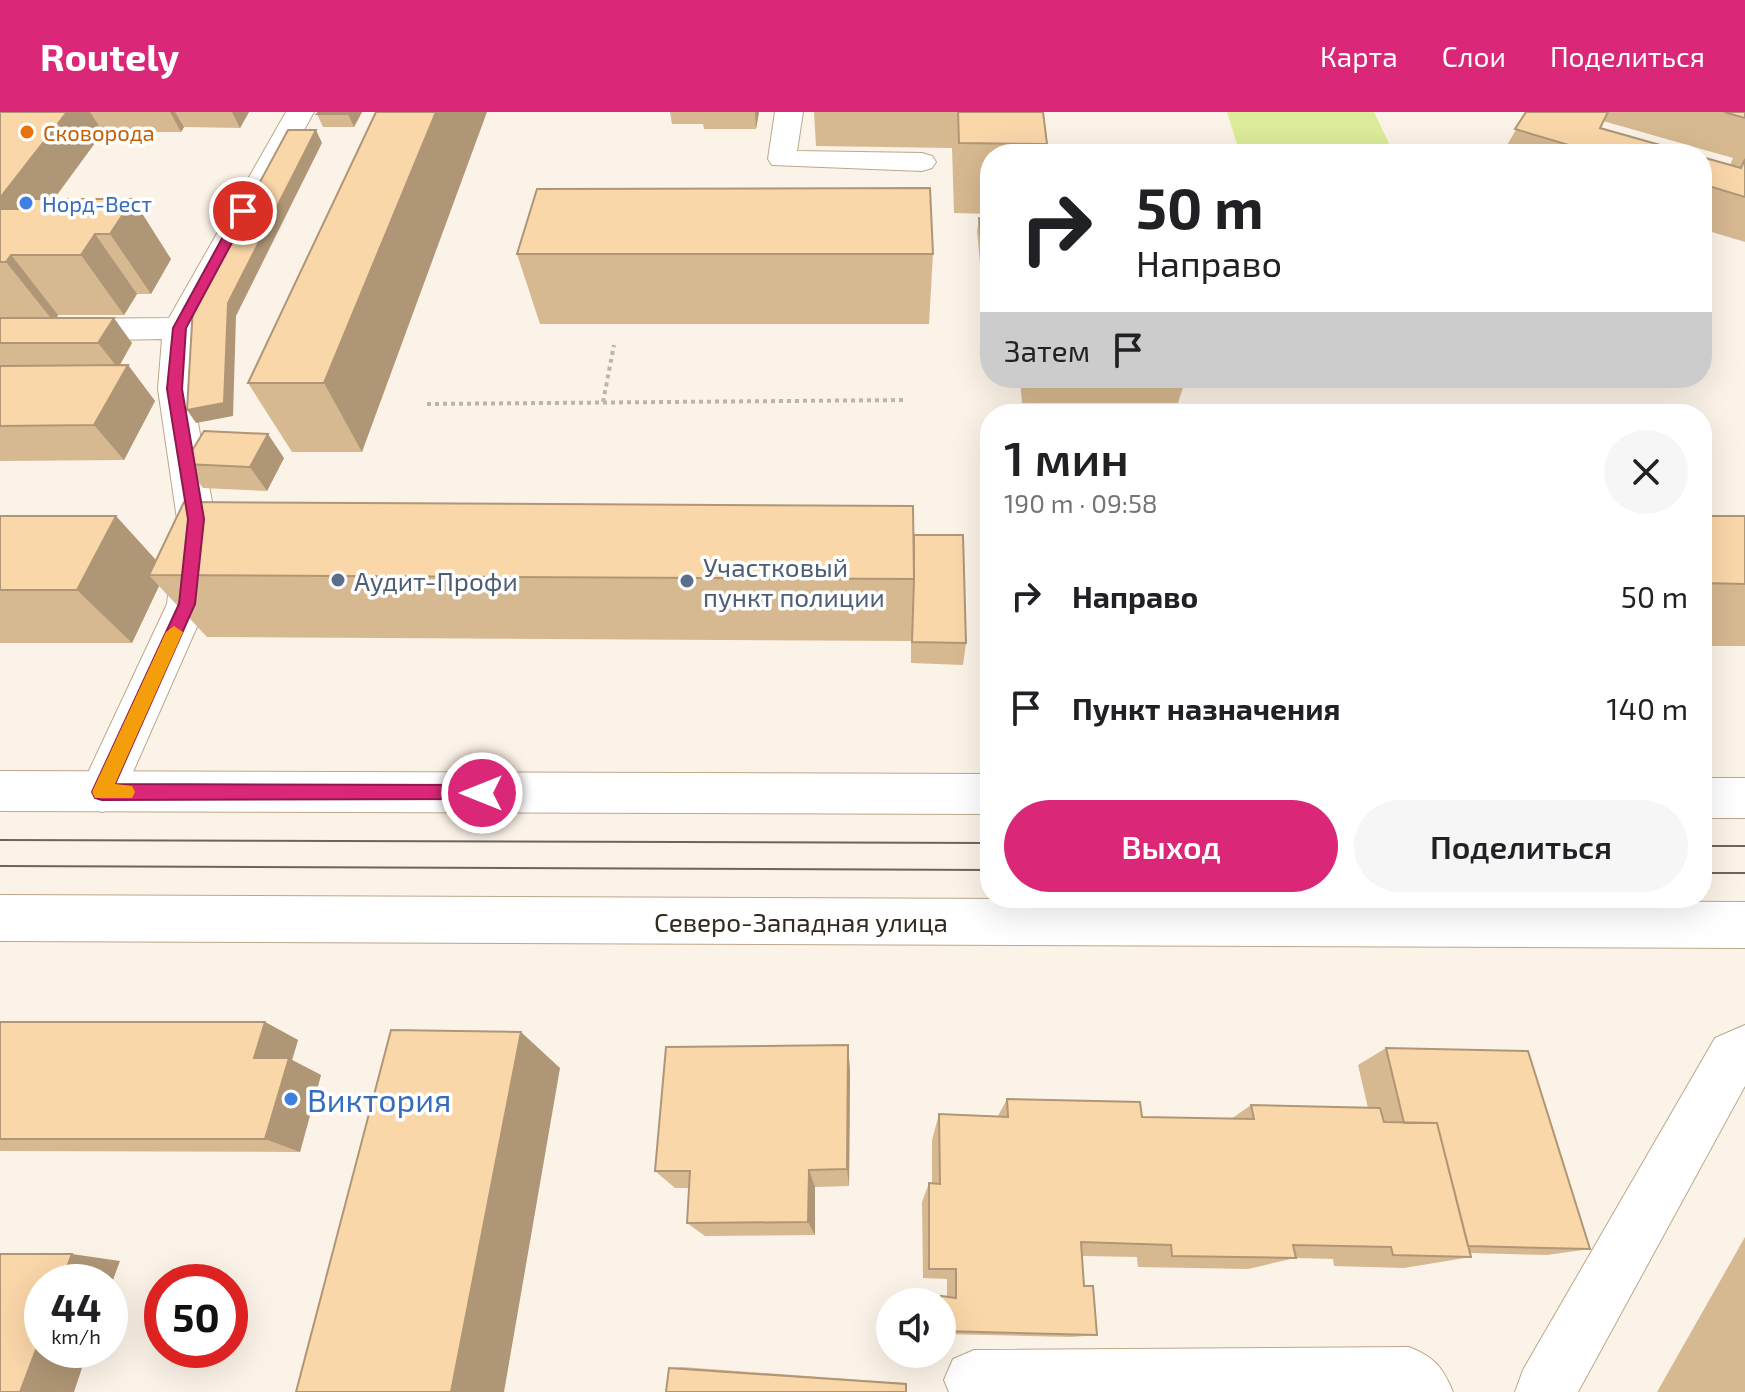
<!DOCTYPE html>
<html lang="ru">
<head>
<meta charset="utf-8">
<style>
	:root { --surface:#fff; --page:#f6f6f6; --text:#202124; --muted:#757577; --accent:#db2777 }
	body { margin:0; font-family:"Exo 2",sans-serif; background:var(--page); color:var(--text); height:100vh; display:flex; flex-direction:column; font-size:30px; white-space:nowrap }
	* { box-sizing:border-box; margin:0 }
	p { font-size:26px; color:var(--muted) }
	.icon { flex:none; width:44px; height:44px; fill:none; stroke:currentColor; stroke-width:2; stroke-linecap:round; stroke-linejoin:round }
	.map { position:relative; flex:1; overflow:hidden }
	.side { position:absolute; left:980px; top:292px; width:732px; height:504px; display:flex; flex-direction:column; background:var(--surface); border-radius:32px; box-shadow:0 8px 32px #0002 }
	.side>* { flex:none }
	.top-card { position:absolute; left:980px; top:32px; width:732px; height:244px; border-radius:32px; box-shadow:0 8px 32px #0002; background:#fff; color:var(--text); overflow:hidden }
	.controls { position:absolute; left:876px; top:1176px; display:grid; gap:16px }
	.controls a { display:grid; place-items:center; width:80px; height:80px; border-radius:50%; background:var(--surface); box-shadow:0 8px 32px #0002; font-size:40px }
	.speed { position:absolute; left:24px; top:1152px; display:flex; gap:16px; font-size:40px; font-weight:700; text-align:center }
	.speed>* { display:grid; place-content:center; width:104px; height:104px; border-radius:50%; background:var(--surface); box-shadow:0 8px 32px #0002; line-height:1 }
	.speed small { font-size:20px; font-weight:400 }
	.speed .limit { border:12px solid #d22; background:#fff; color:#111 }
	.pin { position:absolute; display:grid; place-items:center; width:68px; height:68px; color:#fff; margin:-34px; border:4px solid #fff; border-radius:50%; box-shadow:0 2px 8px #0007 }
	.me { position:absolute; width:88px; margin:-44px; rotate:270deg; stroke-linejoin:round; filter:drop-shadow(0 0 6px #0008) }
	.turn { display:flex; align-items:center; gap:28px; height:168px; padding:0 24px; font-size:36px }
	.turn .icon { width:104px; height:104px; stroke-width:2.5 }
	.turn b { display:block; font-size:56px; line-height:68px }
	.then { display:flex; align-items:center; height:76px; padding:0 24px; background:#0003; gap:16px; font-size:30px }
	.round { display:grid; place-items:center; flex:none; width:84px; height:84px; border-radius:42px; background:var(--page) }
	.headline { display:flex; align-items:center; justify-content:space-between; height:136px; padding:0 24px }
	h1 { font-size:48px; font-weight:600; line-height:60px }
	.primary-button { display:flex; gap:16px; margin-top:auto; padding:16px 24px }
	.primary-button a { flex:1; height:92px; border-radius:48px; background:var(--accent); color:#fff; font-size:32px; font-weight:600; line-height:92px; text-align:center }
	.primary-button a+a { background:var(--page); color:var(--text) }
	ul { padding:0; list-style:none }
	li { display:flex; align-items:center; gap:24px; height:112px; padding:0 24px }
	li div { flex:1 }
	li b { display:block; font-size:30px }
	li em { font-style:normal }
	header { display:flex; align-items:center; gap:48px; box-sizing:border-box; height:112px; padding:0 40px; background:var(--accent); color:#fff }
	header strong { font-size:38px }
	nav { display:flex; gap:44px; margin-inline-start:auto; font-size:28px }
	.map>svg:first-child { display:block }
	.green { fill:#ddec9a }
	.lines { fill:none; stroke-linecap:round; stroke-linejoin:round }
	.minor-casing { stroke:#bba78b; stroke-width:2 }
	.major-casing { stroke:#bba78b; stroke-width:2 }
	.path { stroke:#beb5aa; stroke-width:4; stroke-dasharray:4 4; stroke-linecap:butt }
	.minor { fill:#fff; fill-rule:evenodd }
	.major { fill:#fff; fill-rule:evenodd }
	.tram { stroke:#6d655a; stroke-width:2 }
	.wall { fill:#d7b991 }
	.shaded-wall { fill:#af9676 }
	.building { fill:#fad7a9; stroke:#af9676; stroke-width:2 }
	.route { fill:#db2777; stroke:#8e194d; stroke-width:2 }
	.slow { fill:#f59e0b }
	.food-dot { fill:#e8710a; stroke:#fff; stroke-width:3 }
	.shop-dot { fill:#3f7fe0; stroke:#fff; stroke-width:3 }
	.service-dot { fill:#5c6f8a; stroke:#fff; stroke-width:3 }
	.labels { text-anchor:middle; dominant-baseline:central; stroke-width:7; stroke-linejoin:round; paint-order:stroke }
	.far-food-label { font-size:22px; fill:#c56008; stroke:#fff; text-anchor:start }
	.far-shop-label { font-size:22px; fill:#366cbe; stroke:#fff; text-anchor:start }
	.service-label { font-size:26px; fill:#4e5e75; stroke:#fff; text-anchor:start }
	.street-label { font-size:26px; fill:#322a1f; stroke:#fff }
	.near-shop-label { font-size:32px; fill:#366cbe; stroke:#fff; text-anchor:start }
</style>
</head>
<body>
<header>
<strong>Routely</strong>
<nav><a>Карта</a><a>Слои</a><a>Поделиться</a></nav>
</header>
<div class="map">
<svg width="1745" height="1280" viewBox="0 0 1745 1280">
	<rect width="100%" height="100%" fill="#fcf3e8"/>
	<path class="green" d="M1227,0H1374L1394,42H1240Z"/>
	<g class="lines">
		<defs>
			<path id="minor" d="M286,0H314L195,216L192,277L215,407L207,492L118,694L102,700L86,694L79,680L167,492L177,407L158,277L162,227L64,229L52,225L48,218L52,211L64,207L169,206Z
				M775,0H803L797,39L922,41L932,44L936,50L932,56L922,59L772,53L768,47Z
				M1745,913V974L1578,1280H1515L1523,1258L1715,926Z
				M1409,1235C1434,1245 1443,1255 1453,1280H949L944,1268L953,1247L974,1238Z"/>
			<path id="major" d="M0,659L990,662V702L0,699Z
				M1702,666H1745V706H1702Z
				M0,783L1745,790V836L0,829Z"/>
		</defs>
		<use href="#minor" class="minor-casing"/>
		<use href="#major" class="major-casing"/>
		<path class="path" d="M603,290L614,233
			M427,292L906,288"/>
		<use href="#minor" class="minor"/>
		<use href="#major" class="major"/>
		<path class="tram" d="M0,728L990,731
			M1702,734H1745
			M0,754L990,758
			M1702,761H1745"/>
	</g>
	<path class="wall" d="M0,0H249L240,16L184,15L181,20H103L54,87L171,147L151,182H137L124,203H58L57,206L132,231L120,253H128L155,289L124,348L0,349Z
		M362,0L354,15H323L317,2Z
		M376,0L362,340H292L248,271Z
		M670,0H759L756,17H704L703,12H672Z
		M814,0H1043L1047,32L1046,42H990V102L954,101L952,36L816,34Z
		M1526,0H1745V130L1702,117V45L1730,53L1733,46L1603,9L1600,16L1692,42H1502Z
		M979,106H990V151H980L977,119Z
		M517,142H933L929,212H540Z
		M1020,266H1186L1178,291H1022Z
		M1229,266H1344L1341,272H1231Z
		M284,346L267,379L203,376L184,352Z
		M0,404L156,448L914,423L966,531L963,553L911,551V529L207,525L159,474L132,531H0Z
		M1702,404H1745V534H1702Z
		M0,910H265L298,928L292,948L321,963L300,1040L0,1039Z
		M848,933L850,960L849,1074L815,1075V1123L705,1124L687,1111L689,1076H675L655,1059Z
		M1386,936L1590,1137L1547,1143L1470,1141L1471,1145L1404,1156L1334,1154L1333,1147L1295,1146L1248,1157L1138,1155L1137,1145L1082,1144L1084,1174L1097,1223L1071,1225L942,1222V1190H935L941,1184L947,1185V1167L923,1166L922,1090L929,1071L932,1072V1028L939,1002L998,1004L1007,987L1142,1005L1231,1007L1251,993L1368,996L1358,953Z
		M1745,1125V1280H1657Z
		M682,1255L904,1271L906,1272L669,1256Z"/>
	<path class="shaded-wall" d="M67,0H90L103,20L12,144L58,203L54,210L6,150H0V86Z
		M170,0H175L184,15L181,20Z
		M232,0H249L240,16Z
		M350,0H362L354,15L348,2Z
		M436,0H487L362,340L324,271Z
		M755,0H759L756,17Z
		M316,18L322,31L236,204L233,304L196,311L187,298L228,191Z
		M133,87L171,147L151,182L110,122Z
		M95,122L137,182L124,203L81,143Z
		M114,206L132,231L118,256L98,231Z
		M128,253L155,289L124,348L94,313Z
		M268,322L284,346L267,379L250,355Z
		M116,404L166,459L149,463L159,474L132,531L77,478Z
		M265,910L298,928L292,948L321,963L300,1040L265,1027L254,946Z
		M521,920L560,956L504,1280H451Z
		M848,933L850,960L849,1074L847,1057Z
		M809,1058L815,1075V1123L808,1110Z
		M72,1142L120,1149L110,1176V1170H61Z
		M42,1222V1238H88L74,1280H20Z"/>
	<path class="building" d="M0,0H67L0,86Z
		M319,0H350L348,2H317Z
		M376,0H436L324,271H248Z
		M958,0H1043L1047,32L959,31Z
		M1526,0H1608L1600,16L1692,42H1599L1515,17Z
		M1724,0H1745V6Z
		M288,18H316L228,191L224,291L187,298L193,194Z
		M1702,45L1741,56L1745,47V85L1702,72Z
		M930,76L933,142H517L537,77Z
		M31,87H133L110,122H95L81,143H11L6,150H0V97H23Z
		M979,106H990V138H982Z
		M0,206H114L98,231H0Z
		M128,253L94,313L0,314V254Z
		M204,319L268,322L250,355L184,352Z
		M184,390L913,394L914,467L149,463Z
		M0,404H116L77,478H0Z
		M1702,404H1745V472L1702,471Z
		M914,423H963L966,531L912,530L914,467Z
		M0,910H265L254,946H289L265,1027H0Z
		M391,918L521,920L451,1280H296Z
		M848,933L847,1057L809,1058L808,1110L687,1111L690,1059H655L666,935Z
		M1386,936L1528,939L1590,1137L1468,1134L1437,1011H1404Z
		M1007,987L1140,990L1142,1005L1254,1007L1251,993L1380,996L1384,1010L1437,1011L1471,1145L1393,1143L1391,1135L1293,1133L1296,1146L1172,1144L1171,1133L1081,1130L1084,1174H1093L1097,1223L942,1219L941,1184L956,1186V1157H929V1071L940,1072L939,1002L1008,1005Z
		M0,1142H72L61,1170H42V1222L20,1280H0Z
		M669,1256L906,1272V1280H666Z"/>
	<path class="route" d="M243,96L249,99L186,216L182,277L204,407L195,492L115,672L482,673L489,675L492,681L489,687L102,688L95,686L92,680L179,492L188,407L167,277L173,216L237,99Z"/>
	<path class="slow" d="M174,514L183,520L115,672L132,674L135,680L132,686H95L92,680L166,520Z"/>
	<circle class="food-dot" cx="27" cy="20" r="8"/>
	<g class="shop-dot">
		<circle cx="26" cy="91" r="8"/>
		<circle cx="291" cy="987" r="8"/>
	</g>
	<g class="service-dot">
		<circle cx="338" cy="468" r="8"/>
		<circle cx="687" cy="469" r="8"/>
	</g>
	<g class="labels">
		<g class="far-food-label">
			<text x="43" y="20">Сковорода</text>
		</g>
		<g class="far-shop-label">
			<text x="42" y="91">Норд-Вест</text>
		</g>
		<g class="service-label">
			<text x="703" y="454">Участковый<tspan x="703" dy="30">пункт полиции</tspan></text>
			<text x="354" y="468">Аудит-Профи</text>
		</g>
		<g class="street-label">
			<text x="801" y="809">Северо-Западная улица</text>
		</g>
		<g class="near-shop-label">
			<text x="307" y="987">Виктория</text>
		</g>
	</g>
</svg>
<div class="controls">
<a><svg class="icon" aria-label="sound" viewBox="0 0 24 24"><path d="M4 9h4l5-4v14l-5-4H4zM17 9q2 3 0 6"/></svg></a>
</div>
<div class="speed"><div>44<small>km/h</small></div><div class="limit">50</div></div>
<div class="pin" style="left:243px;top:99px;background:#d93025"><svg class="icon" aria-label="arrive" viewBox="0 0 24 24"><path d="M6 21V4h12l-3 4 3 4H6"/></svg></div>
<svg class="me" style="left:482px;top:681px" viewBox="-20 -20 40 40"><circle r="17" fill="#db2777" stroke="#fff" stroke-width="3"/><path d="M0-11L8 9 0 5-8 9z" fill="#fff"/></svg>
<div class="top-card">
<div class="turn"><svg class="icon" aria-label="right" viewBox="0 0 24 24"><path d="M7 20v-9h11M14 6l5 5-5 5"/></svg><div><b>50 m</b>Направо</div></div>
<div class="then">Затем<svg class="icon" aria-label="arrive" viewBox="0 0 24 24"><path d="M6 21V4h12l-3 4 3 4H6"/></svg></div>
</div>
<section class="side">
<div class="headline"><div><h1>1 мин</h1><p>190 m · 09:58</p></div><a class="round"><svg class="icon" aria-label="close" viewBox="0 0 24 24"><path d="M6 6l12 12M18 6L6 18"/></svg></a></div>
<ul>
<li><svg class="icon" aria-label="right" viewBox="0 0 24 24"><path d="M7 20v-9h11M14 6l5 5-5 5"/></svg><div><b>Направо</b></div><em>50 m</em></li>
<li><svg class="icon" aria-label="arrive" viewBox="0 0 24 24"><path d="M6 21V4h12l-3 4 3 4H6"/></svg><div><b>Пункт назначения</b></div><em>140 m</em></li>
</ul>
<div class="primary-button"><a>Выход</a><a>Поделиться</a></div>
</section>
</div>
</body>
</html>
